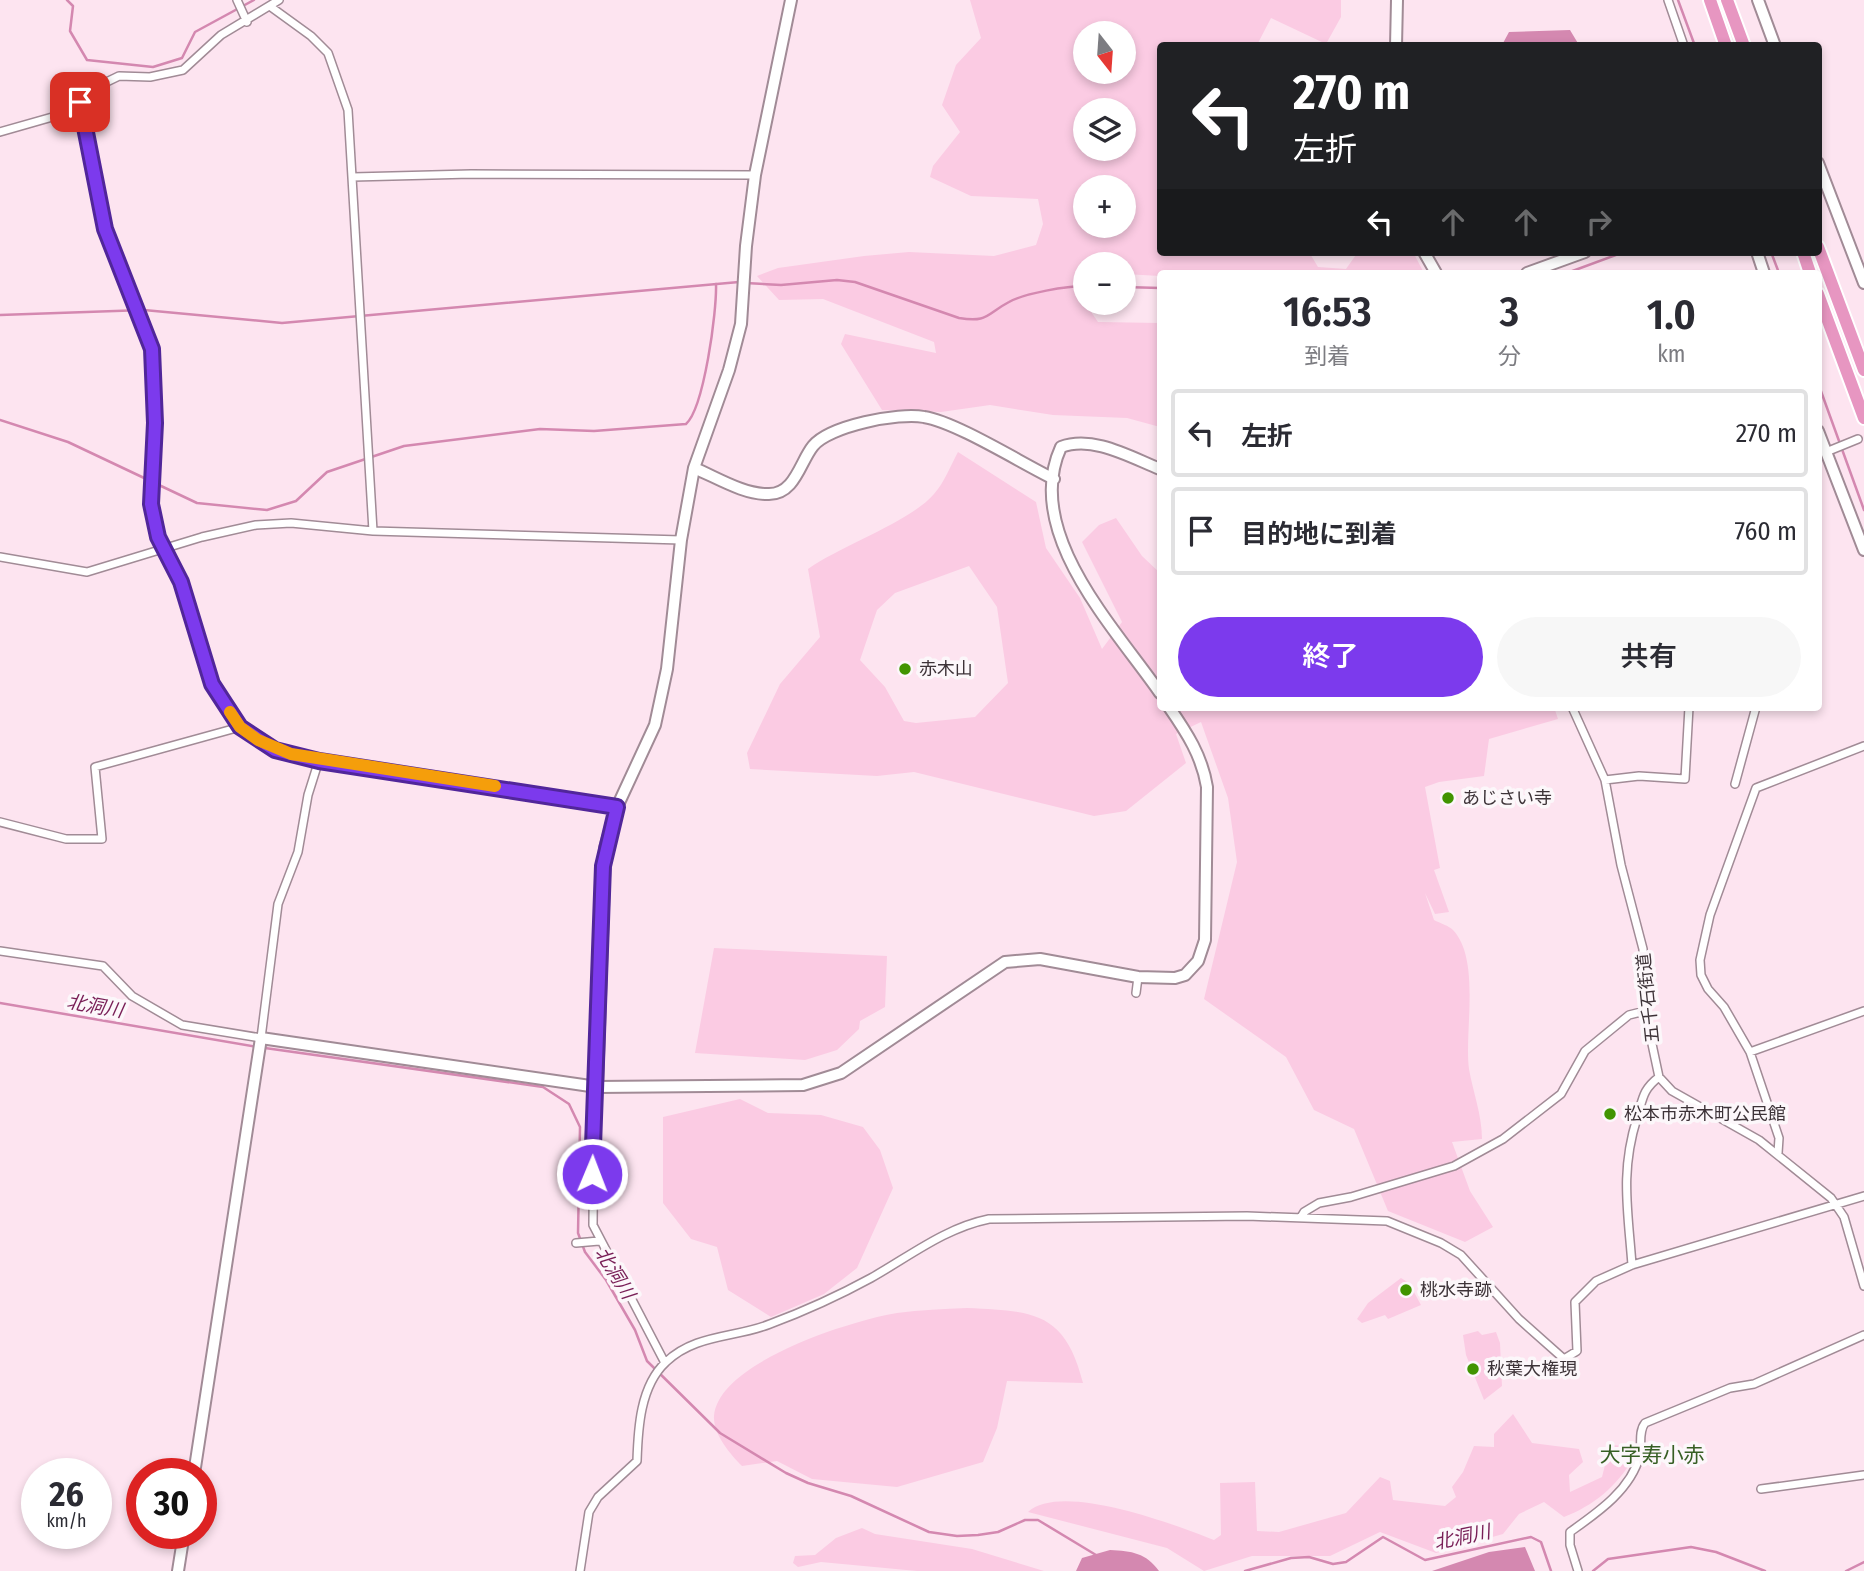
<!DOCTYPE html>
<html lang="ja">
<head>
<meta charset="utf-8">
<style>
	:root { --surface:#fff; --page:#f7f7f7; --text:#2b2b33; --muted:#7c7c81; --line:#e1e1e2; --accent:#7c3aed }
	body { margin:0; font-family:"Fira Sans Condensed","Noto Sans JP",sans-serif; background:var(--page); color:var(--text); height:100vh; display:flex; flex-direction:column; font-size:26px; white-space:nowrap }
	* { box-sizing:border-box; margin:0 }
	p { font-size:23px; color:var(--muted) }
	.icon { flex:none; width:38px; height:38px; fill:none; stroke:currentColor; stroke-width:2; stroke-linecap:round; stroke-linejoin:round }
	.map { position:relative; flex:1; overflow:hidden }
	.panel { position:absolute; left:1157px; top:270px; width:665px; height:441px; display:flex; flex-direction:column; background:var(--surface); border-radius:7px; box-shadow:0 4px 10px #0003 }
	.panel>* { flex:none }
	.banner { position:absolute; left:1157px; top:42px; width:665px; height:214px; border-radius:7px; box-shadow:0 4px 10px #0003; background:#202124; color:#fff; overflow:hidden }
	.needle { width:46px; rotate:163deg }
	.fabs { position:absolute; left:1073px; top:21px; display:grid; gap:14px }
	.fabs a { display:grid; place-items:center; width:63px; height:63px; border-radius:50%; background:var(--surface); box-shadow:0 4px 10px #0003; font-size:35px }
	.speed { position:absolute; left:21px; top:1458px; display:flex; gap:14px; font-size:35px; font-weight:700; text-align:center }
	.speed>* { display:grid; place-content:center; width:91px; height:91px; border-radius:50%; background:var(--surface); box-shadow:0 4px 10px #0003; line-height:1 }
	.speed small { font-size:18px; font-weight:400 }
	.speed .limit { border:10px solid #d22; background:#fff; color:#111 }
	.pin { position:absolute; display:grid; place-items:center; width:60px; height:60px; color:#fff; margin:-30px; border-radius:14px; box-shadow:0 4px 10px #0006 }
	.me { position:absolute; width:77px; margin:-38px; rotate:1deg; stroke-linejoin:round; filter:drop-shadow(0 0 5px #0008) }
	.turn { display:flex; align-items:center; gap:24px; height:147px; padding:0 21px; font-size:32px }
	.turn .icon { width:91px; height:91px; stroke-width:2.5 }
	.turn b { display:block; font-size:49px; line-height:60px }
	.lanes { display:flex; align-items:center; height:66px; padding:0 21px; background:#0003; justify-content:center; gap:35px; direction:ltr }
	.lanes .off { opacity:.35 }
	.eta { display:flex; justify-content:space-evenly; align-items:center; height:119px; text-align:center }
	.eta b { font-size:42px; font-weight:600; line-height:49px }
	.action { display:flex; gap:14px; margin-top:auto; padding:14px 21px }
	.action a { flex:1; height:80px; border-radius:42px; background:var(--accent); color:#fff; font-size:28px; font-weight:600; line-height:80px; text-align:center }
	.action a+a { background:var(--page); color:var(--text) }
	ul { padding:0; list-style:none }
	li { display:flex; align-items:center; gap:21px; height:88px; margin:0 14px 10px; padding:0 7px; border:4px solid var(--line); border-radius:7px }
	li div { flex:1 }
	li b { display:block; font-size:26px }
	li em { font-style:normal }
	.map>svg:first-child { display:block }
	.green { fill:#fbcbe3; fill-rule:evenodd }
	.water { fill:#d488b0 }
	.lines { fill:none; stroke-linecap:round; stroke-linejoin:round }
	.stream { stroke:#d488b0; stroke-width:2.5 }
	.street-casing { stroke:#a18b96; stroke-width:10 }
	.secondary-casing { stroke:#a18b96; stroke-width:14 }
	.highway-casing { stroke:#fff; stroke-width:16 }
	.street { stroke:#fff; stroke-width:7 }
	.secondary { stroke:#fff; stroke-width:10 }
	.highway { stroke:#e796c1; stroke-width:12 }
	.route-casing { stroke:#51269a; stroke-width:18 }
	.route { stroke:#7c3aed; stroke-width:12 }
	.slow { stroke:#f59e0b; stroke-width:12 }
	.poi-dot { fill:#419400; stroke:#fcf7fa; stroke-width:2.5 }
	.labels { text-anchor:middle; dominant-baseline:central; stroke-width:7; stroke-linejoin:round; paint-order:stroke }
	.poi-label { font-size:18px; fill:#3d3338; stroke:#fcf7fa; text-anchor:start }
	.street-label { font-size:18px; fill:#3d3338; stroke:#fcf7fa }
	.water-label { font-size:19px; font-style:italic; fill:#781e56; stroke:#fcf7fa }
	.quarter-label { font-size:21px; fill:#375f24; stroke:#fcf7fa }
</style>
</head>
<body>
<div class="map">
<svg width="1864" height="1571" viewBox="0 0 1864 1571">
	<rect width="100%" height="100%" fill="#fde4f0"/>
	<path class="green" d="M970,0H1341V17L1326,44L1271,18L1257,45L1160,46V252H1309L1318,267L1346,269L1358,252H1413L1424,273H1160V276L1124,274V264H1085V303L1098,322L1160,323V427L1127,418L1053,415L990,405L941,412L882,410L841,344L845,334L936,353L934,342L823,299L779,300L757,276L778,268L864,256L909,252L994,256L1036,245L1043,224L1038,199L971,196L930,177L933,166L960,132L942,105L956,65L981,38ZM1085,33H1124V72H1085ZM1085,110H1124V149H1085ZM1085,187H1124V226H1085Z
		M958,452L1036,502L1046,548L1080,598L1102,649L1122,622L1082,542L1099,525L1116,518L1142,556L1160,573V707H1554L1558,719L1489,739L1484,776L1439,782L1425,787L1440,868L1434,870L1449,912L1435,914L1425,893L1434,920C1440,923 1449,926 1453,930C1481,960 1464,1032 1469,1069C1473,1092 1482,1115 1482,1139L1452,1142L1470,1191L1493,1227L1465,1242L1388,1211L1354,1129L1314,1110L1286,1057L1204,999L1237,862L1228,798L1201,722L1176,734L1186,763L1126,811L1094,816L914,772L877,776L750,769L747,753L780,684L820,637L808,569C842,545 910,522 934,494C944,483 951,465 958,452ZM969,566L997,607L1008,683L975,717L916,723L904,721L885,687L860,660L877,610L895,593Z
		M714,948L887,956L885,1007L860,1021L859,1029L837,1050L805,1060L695,1053Z
		M740,1099L768,1113L821,1115L863,1127L880,1150L893,1188L857,1268L824,1294L771,1317L728,1290L717,1247L691,1239L663,1203V1117Z
		M1401,1278L1409,1283L1421,1305L1388,1319L1385,1315L1362,1323L1357,1319L1368,1303Z
		M967,1308C1033,1311 1065,1311 1083,1383L1007,1381L997,1428L983,1462L897,1487L812,1479L777,1461L742,1466C730,1454 713,1434 714,1416C718,1362 853,1320 897,1313C920,1310 944,1309 967,1308Z
		M1478,1331L1482,1335L1496,1332L1500,1343L1502,1386L1484,1400L1466,1355L1463,1335Z
		M1513,1414L1532,1443L1579,1449L1583,1462L1569,1475L1570,1492L1602,1477L1610,1445L1628,1446L1632,1460C1617,1486 1593,1506 1564,1517L1544,1502L1519,1514L1503,1534L1436,1553L1380,1532L1330,1556H1252L1204,1571L1167,1548L1028,1512C1061,1481 1176,1525 1214,1540L1221,1535L1220,1483L1255,1482L1257,1531L1279,1532L1346,1513L1380,1477L1390,1481L1393,1500L1445,1506L1456,1497L1452,1487L1463,1472L1474,1446L1494,1447V1434Z
		M862,1528L875,1534L972,1549L1044,1571H917L821,1562L798,1567L793,1563L795,1556L815,1555L836,1538Z"/>
	<path class="water" d="M1570,30L1579,45H1502L1509,32Z
		M1525,1547L1535,1571H1432L1489,1552Z
		M1110,1550C1132,1551 1146,1553 1159,1571H1076L1082,1558Z"/>
	<g class="lines">
		<path class="stream" d="M67,0L73,6L70,31L87,60L153,67L182,58L195,32L254,0
			M1678,0L1695,46
			M1771,252L1779,273
			M1567,273L1624,252
			M746,283L781,285L837,280L855,282L959,318C988,323 986,314 1009,302C1025,293 1067,286 1085,286
			M1124,287L1160,288
			M0,315L144,310L282,323L739,282
			M1818,383L1864,510
			M0,420L68,442L197,503L267,510L296,501L327,472L404,446L540,429L594,431L686,424C704,408 717,311 716,284
			M0,1003L258,1047
			M265,1048L543,1087L569,1104L580,1127L578,1233L585,1252L606,1280L635,1330L647,1361L720,1433L786,1473L808,1483L851,1496L929,1532L957,1536L978,1535L998,1532L1025,1520H1038L1096,1555
			M1245,1571L1291,1558L1309,1557L1333,1564L1346,1562L1383,1537L1425,1560L1531,1537L1541,1542L1551,1571
			M1593,1571L1608,1559L1691,1547L1716,1552L1765,1571
			M1846,1571L1864,1562"/>
		<defs>
			<path id="street" d="M237,0L247,22
				M1668,0L1684,46
				M271,7L311,36L328,53L348,110L373,531
				M80,102L105,229L152,349L155,423L151,504L158,537L181,581L212,684L240,727L275,749L319,760L617,807
				M0,132L70,112L88,91L119,76L150,77L183,70L221,35L279,0
				M353,177L471,174L755,175
				M1826,452L1858,439
				M0,557L87,572L202,537L256,525L291,523L373,531L681,540
				M1572,707L1605,780L1621,865L1643,949L1645,1011L1659,1077L1672,1091L1759,1140L1831,1198L1844,1217L1864,1286
				M1605,780L1639,776L1685,779L1689,707
				M1735,784L1756,707
				M0,822L66,839H102L95,767L240,727
				M0,951L103,966L132,996L182,1025L261,1038L278,904L298,852L308,795L319,760
				M1136,993L1138,977
				M1750,1052L1864,1011
				M597,1087L594,1101L593,1225L665,1363
				M1778,1153L1779,1138L1750,1052L1724,1007L1708,989L1701,975L1700,960L1710,915L1756,788L1864,746
				M1301,1217L1304,1212L1319,1203L1351,1197L1454,1166L1503,1139L1561,1094L1585,1051L1629,1015L1645,1011
				M576,1243L599,1241
				M1632,1265C1628,1210 1620,1172 1637,1118C1643,1099 1642,1090 1659,1077
				M1761,1489L1864,1475
				M580,1571L589,1512L598,1497L637,1461C638,1429 640,1386 666,1362C695,1334 735,1338 770,1324C805,1311 838,1296 871,1278C910,1256 945,1228 989,1219L1247,1216L1387,1221L1441,1243L1461,1255L1519,1319L1564,1359L1577,1351L1575,1302L1596,1281L1632,1265L1864,1196
				M1578,1571L1570,1545V1532C1597,1513 1631,1490 1640,1455C1642,1445 1638,1432 1645,1423L1730,1388L1754,1384L1864,1335"/>
			<path id="secondary" d="M1758,0L1775,46
				M1396,46L1397,0
				M1818,163L1864,283
				M1424,252L1436,273
				M1757,252L1764,273
				M1527,273L1585,252
				M1818,431L1864,550
				M694,468C716,477 744,495 769,494C795,494 800,462 813,446C829,426 899,412 924,417C956,422 1021,463 1054,479
				M1160,469C1130,457 1093,435 1061,447C1022,532 1115,628 1160,693
				M597,1087L605,848L617,807L655,725L667,669L681,540L694,468L729,370L741,324L746,246L755,175L791,0
				M194,1474L261,1038L597,1087L803,1085L841,1073L1005,962L1040,959L1138,977L1175,978L1185,975L1198,961L1205,940L1207,787C1202,756 1187,733 1169,707
				M178,1571L184,1533"/>
			<path id="highway" d="M1710,0L1726,46
				M1727,0L1744,46
				M1818,247L1864,370
				M1803,252L1810,273
				M1818,294L1864,418"/>
		</defs>
		<use href="#street" class="street-casing"/>
		<use href="#secondary" class="secondary-casing"/>
		<use href="#highway" class="highway-casing"/>
		<use href="#street" class="street"/>
		<use href="#secondary" class="secondary"/>
		<use href="#highway" class="highway"/>
	</g>
	<g class="lines">
		<defs>
			<path id="route" d="M80,102L105,229L152,349L155,423L151,504L158,537L181,582L212,684L240,727L275,750L319,761L617,807L603,866L592,1174"/>
		</defs>
		<use href="#route" class="route-casing"/>
		<use href="#route" class="route"/>
		<path class="slow" d="M230,712L240,727L258,740L291,754L495,786"/>
	</g>
	<g class="poi-dot">
		<circle cx="905" cy="669" r="7"/>
		<circle cx="1448" cy="798" r="7"/>
		<circle cx="1610" cy="1114" r="7"/>
		<circle cx="1406" cy="1290" r="7"/>
		<circle cx="1473" cy="1369" r="7"/>
	</g>
	<g class="labels">
		<g class="poi-label">
			<text x="919" y="669">赤木山</text>
			<text x="1462" y="798">あじさい寺</text>
			<text x="1624" y="1114">松本市赤木町公民館</text>
			<text x="1420" y="1290">桃水寺跡</text>
			<text x="1487" y="1369">秋葉大権現</text>
		</g>
		<g class="street-label">
			<text transform="translate(1648 998) rotate(-96)">五千石街道</text>
		</g>
		<g class="water-label">
			<text transform="translate(95 1006) rotate(10)">北洞川</text>
			<text transform="translate(615 1273) rotate(58)">北洞川</text>
			<text transform="translate(1462 1537) rotate(-12)">北洞川</text>
		</g>
		<g class="quarter-label">
			<text x="1652" y="1455">大字寿小赤</text>
		</g>
	</g>
</svg>
<div class="fabs">
<a><svg class="needle" viewBox="-14 -14 28 28"><path d="M0-13l5 13h-10z" fill="#e53935"/><path d="M0 13l5-13h-10z" fill="#7c7c81"/></svg></a>
<a><svg class="icon" aria-label="layers" viewBox="0 0 24 24"><path d="M12 4l9 5-9 5-9-5zM3 14l9 5 9-5"/></svg></a>
<a>+</a>
<a>−</a>
</div>
<div class="speed"><div>26<small>km/h</small></div><div class="limit">30</div></div>
<div class="pin" style="left:80px;top:102px;background:#d93025"><svg class="icon" aria-label="arrive" viewBox="0 0 24 24"><path d="M6 21V4h12l-3 4 3 4H6"/></svg></div>
<svg class="me" style="left:592px;top:1174px" viewBox="-20 -20 40 40"><circle r="17" fill="#7c3aed" stroke="#fff" stroke-width="3"/><path d="M0-11L8 9 0 5-8 9z" fill="#fff"/></svg>
<div class="banner">
<div class="turn"><svg class="icon" aria-label="left" viewBox="0 0 24 24"><path d="M17 20v-9H6M10 6l-5 5 5 5"/></svg><div><b>270 m</b>左折</div></div>
<div class="lanes"><svg class="icon" aria-label="left" viewBox="0 0 24 24"><path d="M17 20v-9H6M10 6l-5 5 5 5"/></svg><svg class="icon off" aria-label="ahead" viewBox="0 0 24 24"><path d="M12 20V5M6 11l6-6 6 6"/></svg><svg class="icon off" aria-label="ahead" viewBox="0 0 24 24"><path d="M12 20V5M6 11l6-6 6 6"/></svg><svg class="icon off" aria-label="right" viewBox="0 0 24 24"><path d="M7 20v-9h11M14 6l5 5-5 5"/></svg></div>
</div>
<section class="panel">
<div class="eta">
<div><b>16:53</b><p>到着</p></div>
<div><b>3</b><p>分</p></div>
<div><b>1.0</b><p>km</p></div>
</div>
<ul>
<li><svg class="icon" aria-label="left" viewBox="0 0 24 24"><path d="M17 20v-9H6M10 6l-5 5 5 5"/></svg><div><b>左折</b></div><em>270 m</em></li>
<li><svg class="icon" aria-label="arrive" viewBox="0 0 24 24"><path d="M6 21V4h12l-3 4 3 4H6"/></svg><div><b>目的地に到着</b></div><em>760 m</em></li>
</ul>
<div class="action"><a>終了</a><a>共有</a></div>
</section>
</div>
</body>
</html>
